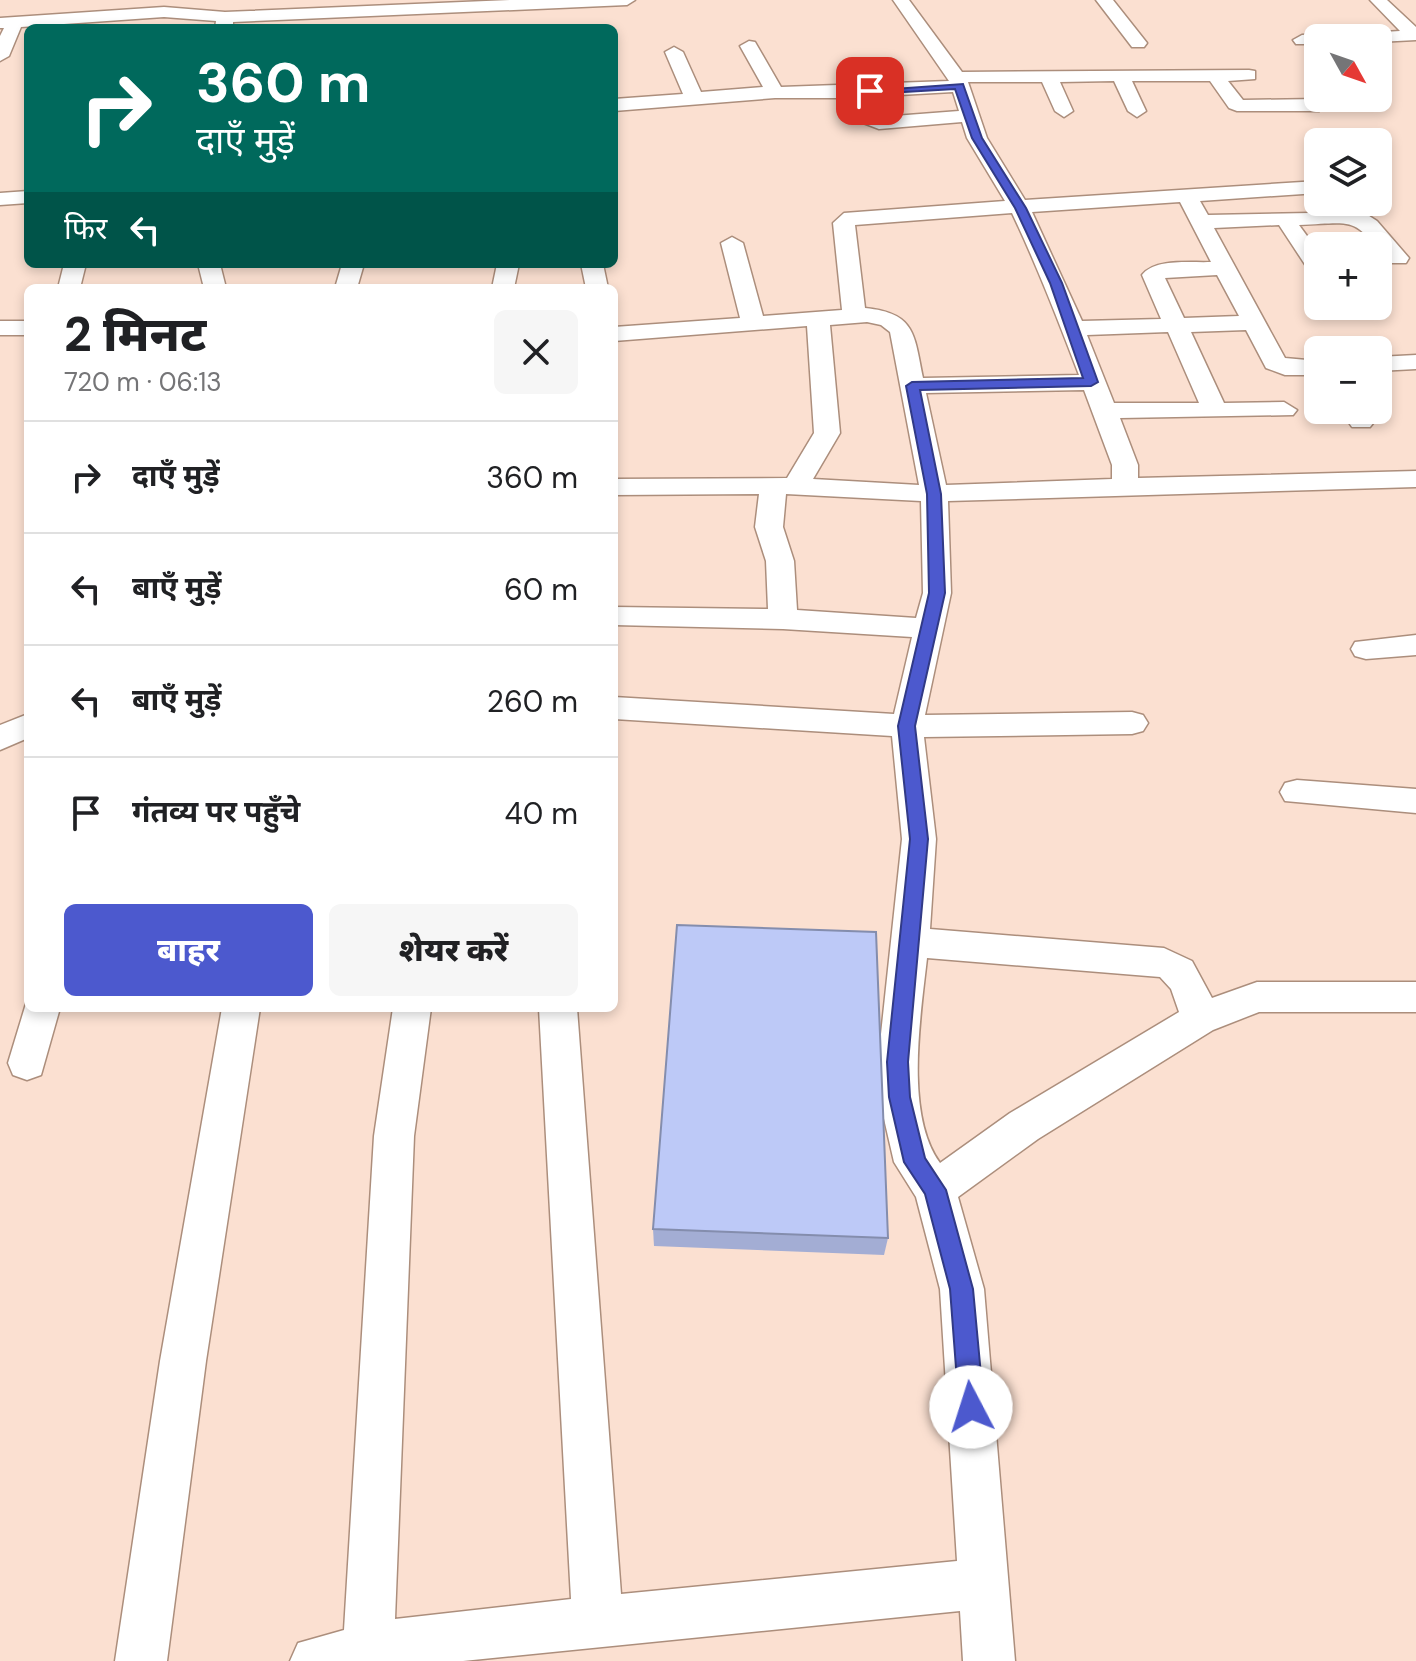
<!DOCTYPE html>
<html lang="hi">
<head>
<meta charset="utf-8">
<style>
	:root { --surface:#fff; --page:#f6f6f6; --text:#202124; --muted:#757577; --line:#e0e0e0; --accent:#4c59ce }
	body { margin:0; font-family:"DM Sans","Noto Sans Devanagari",sans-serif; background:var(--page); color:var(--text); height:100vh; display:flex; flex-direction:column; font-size:30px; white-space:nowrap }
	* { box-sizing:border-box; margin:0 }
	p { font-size:26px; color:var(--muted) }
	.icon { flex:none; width:44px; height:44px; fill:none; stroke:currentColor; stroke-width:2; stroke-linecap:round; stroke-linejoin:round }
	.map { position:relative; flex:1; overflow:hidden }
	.panel { position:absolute; left:24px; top:284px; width:594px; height:728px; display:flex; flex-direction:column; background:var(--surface); border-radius:12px; box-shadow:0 4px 12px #0003 }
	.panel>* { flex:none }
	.hud { position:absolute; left:24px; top:24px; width:594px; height:244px; border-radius:12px; box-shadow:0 4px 12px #0003; background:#00695c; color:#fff; overflow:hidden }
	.needle { width:52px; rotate:130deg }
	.buttons { position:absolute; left:1304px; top:24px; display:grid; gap:16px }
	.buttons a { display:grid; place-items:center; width:88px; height:88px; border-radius:12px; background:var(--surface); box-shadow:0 4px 12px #0003; font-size:40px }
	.pin { position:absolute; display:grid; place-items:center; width:68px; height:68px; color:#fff; margin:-34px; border-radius:16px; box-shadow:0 4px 12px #0006 }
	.me { position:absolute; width:88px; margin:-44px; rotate:355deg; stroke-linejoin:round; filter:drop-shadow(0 0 6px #0008) }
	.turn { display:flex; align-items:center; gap:28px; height:168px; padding:0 40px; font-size:36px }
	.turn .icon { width:104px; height:104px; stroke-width:2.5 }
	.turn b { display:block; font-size:56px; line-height:68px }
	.then { display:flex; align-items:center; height:76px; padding:0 40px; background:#0003; gap:16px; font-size:30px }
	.round { display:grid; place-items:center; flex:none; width:84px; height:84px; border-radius:12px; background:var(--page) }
	.summary { display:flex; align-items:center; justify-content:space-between; height:136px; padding:0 40px }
	h1 { font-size:48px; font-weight:800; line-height:60px }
	.primary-button { display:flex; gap:16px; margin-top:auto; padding:16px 40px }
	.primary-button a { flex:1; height:92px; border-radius:12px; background:var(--accent); color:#fff; font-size:32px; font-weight:800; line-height:92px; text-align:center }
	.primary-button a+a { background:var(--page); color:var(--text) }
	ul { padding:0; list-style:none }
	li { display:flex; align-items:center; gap:24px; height:112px; padding:0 40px; border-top:2px solid var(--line) }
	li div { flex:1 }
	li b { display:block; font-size:30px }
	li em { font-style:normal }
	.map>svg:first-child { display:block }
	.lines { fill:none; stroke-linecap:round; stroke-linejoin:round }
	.minor-casing { stroke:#ac8e7c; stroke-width:3 }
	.minor { fill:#fff; fill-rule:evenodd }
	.wall { fill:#a3add4 }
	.building { fill:#bdc9f7; stroke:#848dad; stroke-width:2 }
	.route { fill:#4c59ce; stroke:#313a86; stroke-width:2 }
</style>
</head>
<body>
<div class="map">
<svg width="1416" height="1661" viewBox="0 0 1416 1661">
	<rect width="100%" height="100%" fill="#fbe0d1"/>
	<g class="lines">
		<defs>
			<path id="minor" d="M510,0H635L627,5L233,22V28H215L216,21L164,17L21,27L9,56L0,61V36L4,28H0V18L164,7L225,12Z
				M893,0H909L962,72L1249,70L1255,71V79L1228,81L1243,100L1319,99L1328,105L1319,111H1237L1229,108L1210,81H1132L1146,111L1137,117L1128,111L1114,81L1060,82L1073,111L1064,117L1055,111L1042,82H968L987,138L1025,200L1318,181V193L1200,201L1208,215L1363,212L1377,221L1409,258L1406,263H1390C1352,217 1359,222 1299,225L1318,251V267L1306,266L1279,225L1214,228L1285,358L1318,361V375H1285L1266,368L1246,330L1191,332L1224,403L1284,402L1297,410L1293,415L1120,418L1138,465V478L1416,471V487L948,501L951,593L925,715L1132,712L1143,715L1148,723L1143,731L1132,734L924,737L936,839L930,929L1164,948L1192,961L1212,998L1257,982H1416V1012H1259L1213,1030L1038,1139L958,1197L984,1289L1015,1661H963L960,1611L463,1661H290L298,1643L344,1630L374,1136L393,1008H431L414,1136L395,1619L571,1599L539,1008H577L621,1594L957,1561L940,1289L916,1197L894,1162L879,1097L878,1062L902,839L892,736L614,719V697L894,714L912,637L783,629L614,625V607L768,609L766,561L755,527L759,494L614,495V479L787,478L814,433L807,326L614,341V327L740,318L721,243L732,237L743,243L763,316L842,310L833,223L844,213L1005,201L967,138L962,122L879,129L858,121L846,98H775L614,111V99L683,94L665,52L674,47L683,52L701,92L763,87L740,46L749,41L755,42L781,87L949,81ZM953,92L959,111L881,117L873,113L864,97ZM1180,202L1211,262C1191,263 1155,258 1142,275L1161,319L1082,321L1032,212ZM1012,213C1038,268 1058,320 1079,375L923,378C914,335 916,313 865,308L855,225ZM1217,275L1239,316L1184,318L1165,278ZM867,322L881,325L890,332L919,485L813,479L840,433L830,325ZM1168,332L1199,403H1114L1087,335ZM1084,390L1112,465V479L946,485L926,393ZM786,494L921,501L923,593L916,618L797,610L794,561L783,527ZM927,958L1160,977L1171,989L1179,1012L1010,1113L940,1163C904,1114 921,1014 927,958Z
				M1096,0H1113L1147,43L1144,47H1132Z
				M1370,0H1387L1416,27V40L1378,42V38H1358L1367,33L1400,31Z
				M1302,35L1318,34L1326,38H1318V44H1296L1293,40Z
				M28,191V203L0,205V193Z
				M64,264H86L80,288H58Z
				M198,264H220L226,288H204Z
				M342,264H364L357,288H335Z
				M497,264H519L514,288H492Z
				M581,264H603L608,288H586Z
				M0,321H28V335H0Z
				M1416,355V369L1378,371V357Z
				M1340,410H1366L1374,422L1370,427H1352Z
				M1416,635V655L1366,659L1355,656L1351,649L1355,642Z
				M28,714V738L0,750V725Z
				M1297,780L1416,789V813L1285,801L1280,792L1285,783Z
				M28,997V1008H60L41,1075L27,1080L13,1075L8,1063Z
				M222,1008H260L206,1361L167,1661H115L160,1361Z"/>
		</defs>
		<use href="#minor" class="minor-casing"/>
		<use href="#minor" class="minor"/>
	</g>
	<path class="wall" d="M653,1229L888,1238L884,1255L654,1246Z"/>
	<path class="building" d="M677,925L876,932L888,1238L653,1229Z"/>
	<path class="route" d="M963,84L982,138L1026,208L1062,283L1098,382L1091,386L920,390L941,494L945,593L915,726L928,839L908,1062L910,1097L925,1158L946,1190L973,1289L984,1407L980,1416L971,1419L963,1416L959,1407L950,1289L925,1194L904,1162L889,1097L887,1062L910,839L898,726L929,593L927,494L906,386L912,382L1083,378L1050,283L1015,208L972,138L955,89L870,94L865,91Z"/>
</svg>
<div class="buttons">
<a><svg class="needle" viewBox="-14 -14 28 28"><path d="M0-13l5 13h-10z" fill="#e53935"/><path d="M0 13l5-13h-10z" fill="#757577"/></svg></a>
<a><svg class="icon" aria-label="layers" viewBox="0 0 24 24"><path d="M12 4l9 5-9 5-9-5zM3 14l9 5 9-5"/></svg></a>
<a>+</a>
<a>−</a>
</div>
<div class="pin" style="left:870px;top:91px;background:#d93025"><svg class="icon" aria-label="arrive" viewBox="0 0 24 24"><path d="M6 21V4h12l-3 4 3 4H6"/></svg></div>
<svg class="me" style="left:971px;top:1407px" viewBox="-20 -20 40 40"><circle r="19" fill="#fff"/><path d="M0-13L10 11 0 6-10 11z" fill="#4c59ce"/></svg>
<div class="hud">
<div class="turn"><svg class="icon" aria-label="right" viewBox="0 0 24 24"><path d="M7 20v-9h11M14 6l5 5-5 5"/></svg><div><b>360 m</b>दाएँ मुड़ें</div></div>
<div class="then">फिर<svg class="icon" aria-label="left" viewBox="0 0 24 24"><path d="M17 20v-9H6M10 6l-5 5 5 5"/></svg></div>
</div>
<section class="panel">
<div class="summary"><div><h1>2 मिनट</h1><p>720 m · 06:13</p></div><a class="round"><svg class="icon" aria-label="close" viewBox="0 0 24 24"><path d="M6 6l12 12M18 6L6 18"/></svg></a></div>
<ul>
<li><svg class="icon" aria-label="right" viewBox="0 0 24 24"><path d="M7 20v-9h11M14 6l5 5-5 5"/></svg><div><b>दाएँ मुड़ें</b></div><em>360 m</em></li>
<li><svg class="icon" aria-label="left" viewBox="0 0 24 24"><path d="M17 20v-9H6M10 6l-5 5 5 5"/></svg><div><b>बाएँ मुड़ें</b></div><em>60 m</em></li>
<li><svg class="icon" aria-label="left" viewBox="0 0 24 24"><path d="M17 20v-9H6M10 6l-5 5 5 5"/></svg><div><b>बाएँ मुड़ें</b></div><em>260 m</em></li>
<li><svg class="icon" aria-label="arrive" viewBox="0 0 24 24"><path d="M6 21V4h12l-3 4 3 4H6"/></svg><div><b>गंतव्य पर पहुँचे</b></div><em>40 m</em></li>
</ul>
<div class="primary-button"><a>बाहर</a><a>शेयर करें</a></div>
</section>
</div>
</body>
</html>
